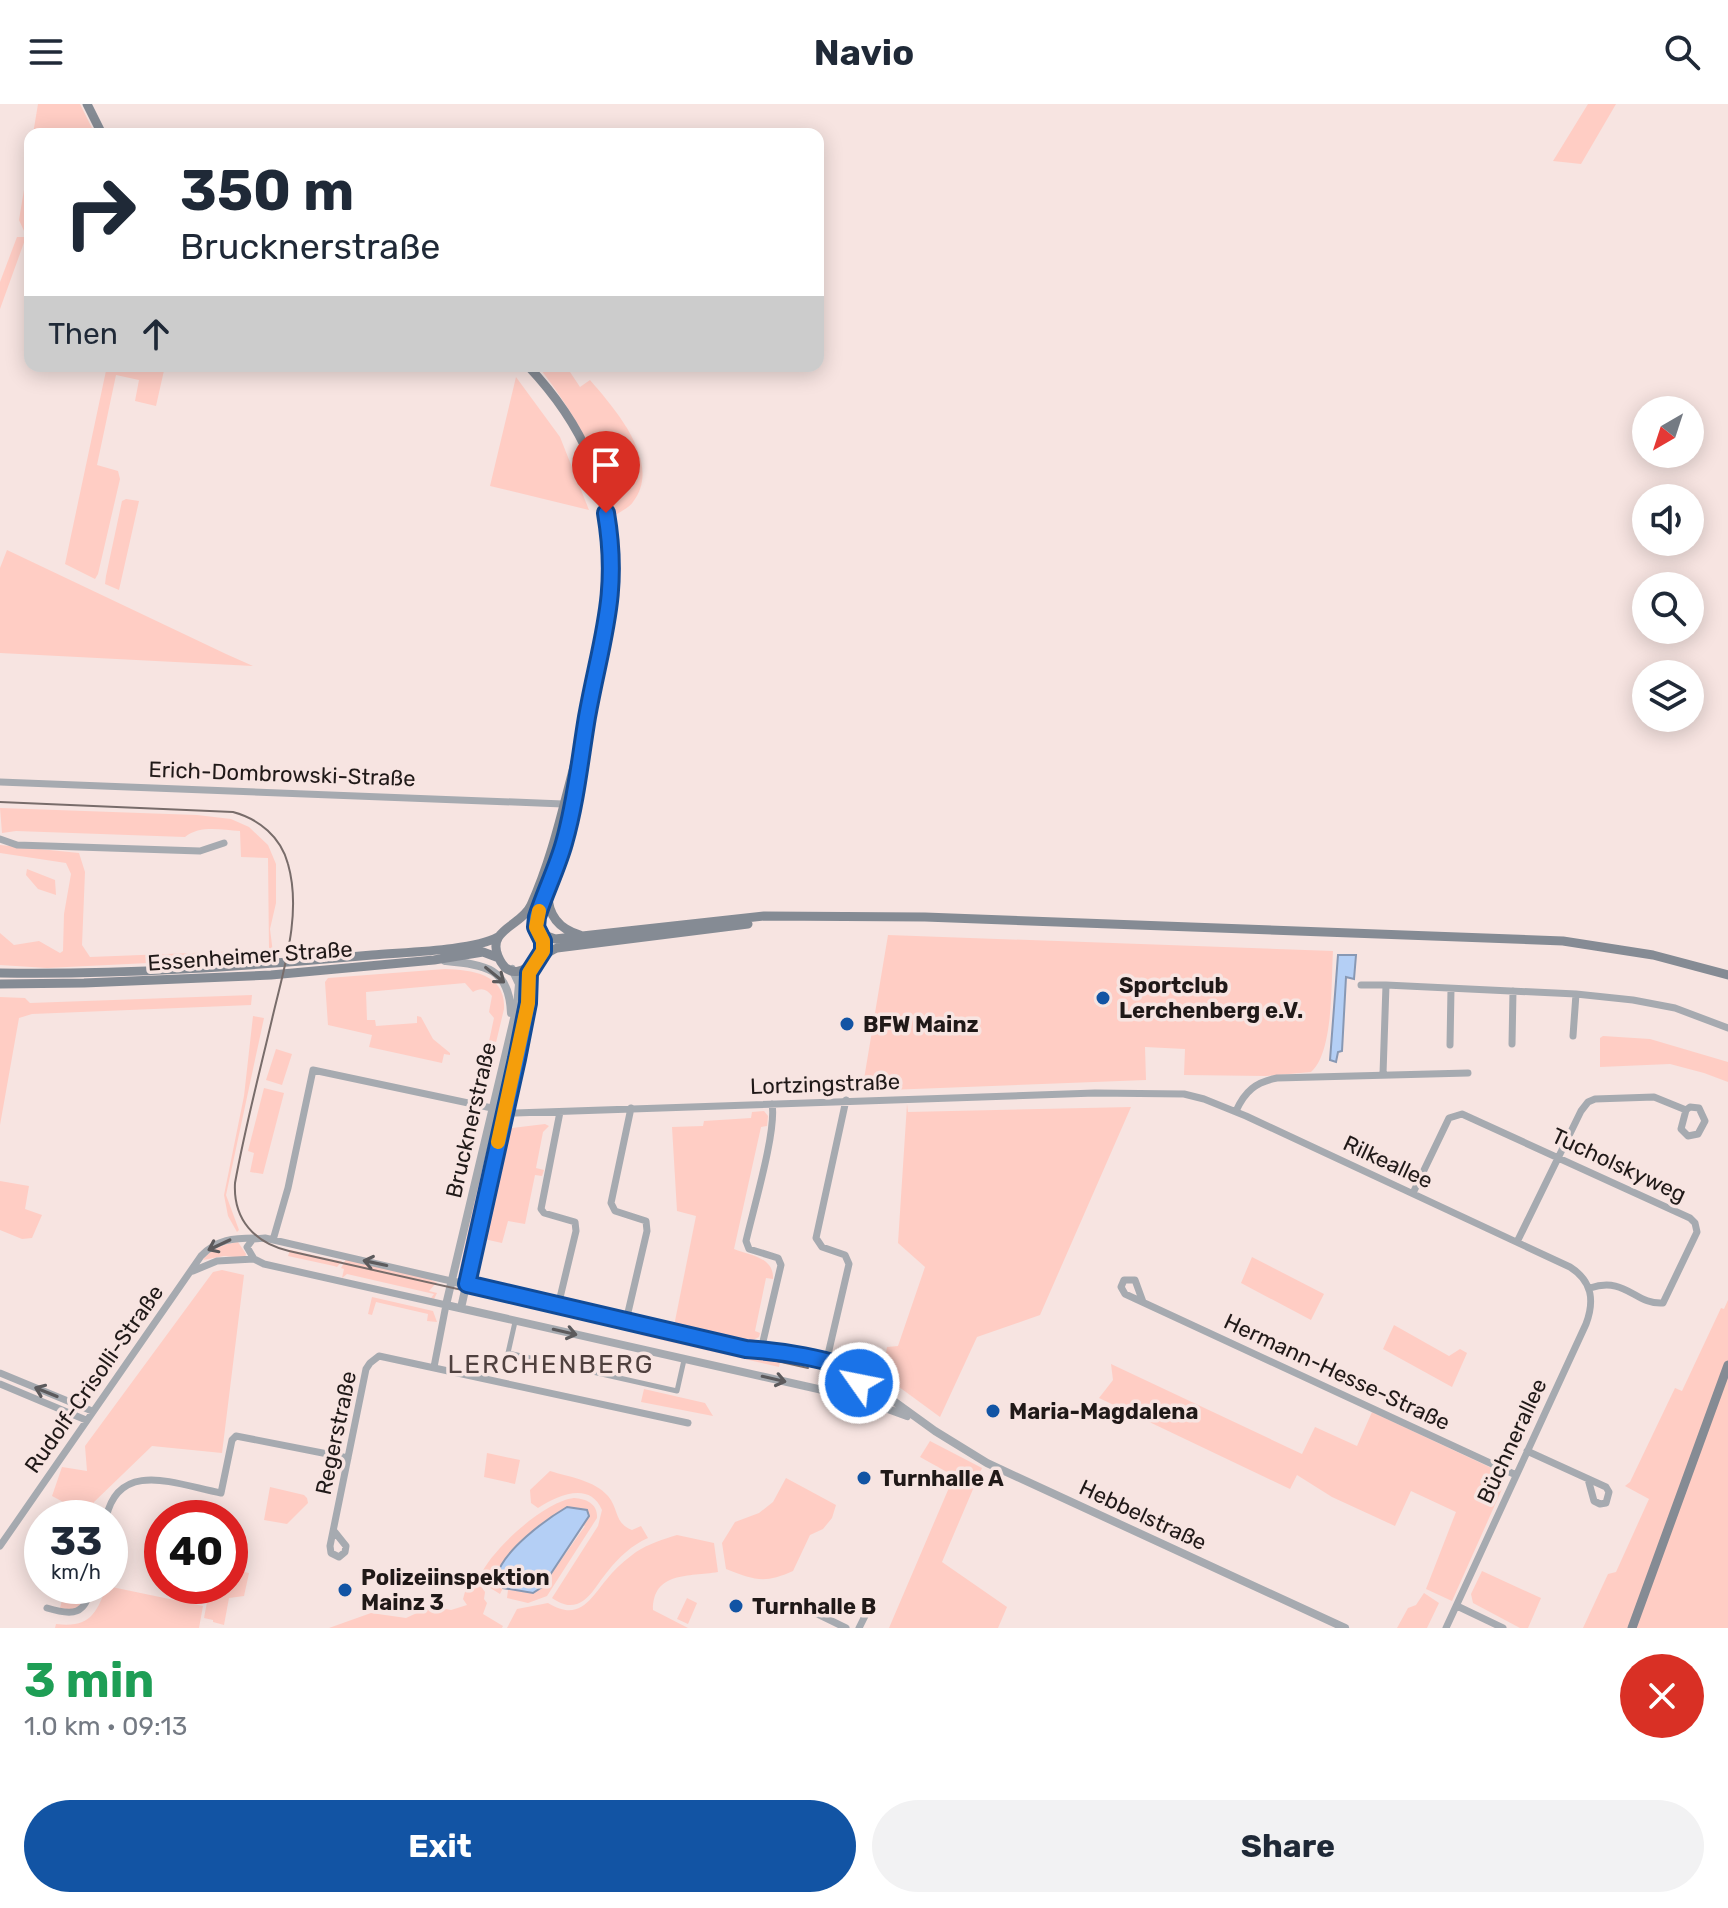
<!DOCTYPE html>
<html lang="en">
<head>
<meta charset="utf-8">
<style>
	:root { --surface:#fff; --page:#f2f2f3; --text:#1f2937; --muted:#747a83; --accent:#1254a4 }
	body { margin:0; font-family:Rubik,sans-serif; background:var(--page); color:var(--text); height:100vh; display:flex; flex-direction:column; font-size:30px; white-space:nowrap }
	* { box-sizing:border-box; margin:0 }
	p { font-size:26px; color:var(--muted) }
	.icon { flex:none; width:44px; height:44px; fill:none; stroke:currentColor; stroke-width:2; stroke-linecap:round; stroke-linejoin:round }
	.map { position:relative; height:1524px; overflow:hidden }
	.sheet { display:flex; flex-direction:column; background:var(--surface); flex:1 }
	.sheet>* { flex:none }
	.banner { position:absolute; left:24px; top:24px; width:800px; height:244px; border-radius:16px; box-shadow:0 4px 20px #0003; background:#fff; color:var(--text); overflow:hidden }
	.needle { width:52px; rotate:219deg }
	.tools { position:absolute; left:1632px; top:292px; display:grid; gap:16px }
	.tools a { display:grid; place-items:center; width:72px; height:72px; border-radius:50%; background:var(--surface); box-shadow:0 4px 20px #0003; font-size:40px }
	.speed { position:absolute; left:24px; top:1396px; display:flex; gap:16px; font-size:40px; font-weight:700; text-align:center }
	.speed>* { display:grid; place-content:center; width:104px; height:104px; border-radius:50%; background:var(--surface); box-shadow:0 4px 20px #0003; line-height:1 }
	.speed small { font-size:20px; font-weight:400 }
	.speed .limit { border:12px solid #d22; background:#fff; color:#111 }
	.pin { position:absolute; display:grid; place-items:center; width:68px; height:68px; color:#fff; margin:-82px -34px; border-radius:50% 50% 50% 0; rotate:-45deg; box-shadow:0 0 8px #0007 }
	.pin .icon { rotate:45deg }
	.me { position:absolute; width:88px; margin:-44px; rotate:303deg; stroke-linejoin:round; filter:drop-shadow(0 0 6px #0008) }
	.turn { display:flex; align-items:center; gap:28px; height:168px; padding:0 24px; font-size:36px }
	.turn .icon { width:104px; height:104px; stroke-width:2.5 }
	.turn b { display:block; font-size:56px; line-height:68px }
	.then { display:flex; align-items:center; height:76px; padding:0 24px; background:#0003; gap:16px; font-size:30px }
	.round { display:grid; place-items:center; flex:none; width:84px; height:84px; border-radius:42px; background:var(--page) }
	.headline { display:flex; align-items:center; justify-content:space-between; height:136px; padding:0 24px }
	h1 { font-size:48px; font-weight:700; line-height:60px; color:#1e9e55 }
	.cta { display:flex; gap:16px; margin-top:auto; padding:16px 24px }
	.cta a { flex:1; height:92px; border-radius:48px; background:var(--accent); color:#fff; font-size:32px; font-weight:700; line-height:92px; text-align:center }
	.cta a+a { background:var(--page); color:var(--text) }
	header { display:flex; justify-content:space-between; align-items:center; height:104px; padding:0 24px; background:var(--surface); font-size:36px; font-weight:700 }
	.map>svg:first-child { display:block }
	.green { fill:#ffcdc4 }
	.water { fill:#b4cff5; stroke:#8898b3; stroke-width:2 }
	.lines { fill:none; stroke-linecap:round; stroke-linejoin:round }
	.pedestrian { stroke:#a6aab0; stroke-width:5 }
	.minor { stroke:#a6aab0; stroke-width:7 }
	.tertiary { stroke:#a6aab0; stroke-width:8 }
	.secondary { stroke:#858b94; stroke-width:9 }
	.tram { stroke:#786c6a; stroke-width:2 }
	.oneway { stroke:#5c5a5c }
	.route-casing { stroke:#114b97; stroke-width:20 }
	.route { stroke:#1a73e8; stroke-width:14 }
	.slow { stroke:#f59e0b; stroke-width:14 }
	.poi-dot { fill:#1254a4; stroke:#f7e4e1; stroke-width:3 }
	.labels { text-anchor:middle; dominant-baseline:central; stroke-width:7; stroke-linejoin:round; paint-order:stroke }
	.street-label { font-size:22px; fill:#201918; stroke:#f7e4e1 }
	.poi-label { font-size:22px; font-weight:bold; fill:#201918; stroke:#f7e4e1; text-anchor:start }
	.quarter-label { font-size:26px; letter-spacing:2px; fill:#50413f; stroke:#f7e4e1 }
</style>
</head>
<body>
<header><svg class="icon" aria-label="menu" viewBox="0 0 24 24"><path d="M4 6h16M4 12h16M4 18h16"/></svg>Navio<svg class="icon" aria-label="search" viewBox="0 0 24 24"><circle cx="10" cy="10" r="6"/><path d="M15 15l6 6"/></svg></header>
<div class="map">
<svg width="1728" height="1524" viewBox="0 0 1728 1524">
	<rect width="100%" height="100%" fill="#f7e4e1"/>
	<path class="green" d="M38,0H80L95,30H33Z
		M1588,0H1616L1581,60L1553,57Z
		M30,49V129L24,127L19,116Z
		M17,133H26L0,205V178Z
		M107,262H165L156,302L135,297L139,276L116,271L97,361L118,367L120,375L98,470L95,475L65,460Z
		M538,262H566L580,283L590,276C615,305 663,359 633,398C629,404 619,408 613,413C603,356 572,306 538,262Z
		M516,273L560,333L589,406L490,382Z
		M126,395L139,397L119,486L105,480L106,472L122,397Z
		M7,446L226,550L253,562L0,549V464Z
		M0,704L197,711L231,715L249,723L268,741L276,760V799L270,825L273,849L271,852L250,854L47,864L0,861V829L14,841L39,837L60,849L63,847L64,810L71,770L66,759L0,749V741L79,749L85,768L82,841L90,853L269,846L268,754L241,753L240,727C221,726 200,721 185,733L16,727L2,729Z
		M27,765L55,776L56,791L38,785L26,771Z
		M888,831L1333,847C1331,877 1334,948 1311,968L1266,972L1184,971L1185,945L1145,943L1146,976L862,987Z
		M445,865C473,866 506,870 504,905L483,993L470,990L479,984L494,914L489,908L492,892C487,885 481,883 473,888L465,879L366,888L367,916H375L376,922L417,919V912L421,913L433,935L450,949V951L444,950L442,959L369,943L372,931L328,921L325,878L328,874Z
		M252,891L251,901L32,910L19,914L0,1021V893L25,894L30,899Z
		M253,912L264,914L226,1091L239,1126L237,1128L228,1112L224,1091L244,992Z
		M1603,932L1650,935L1728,958V978L1704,969L1670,960L1600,963V934Z
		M276,945L292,950L282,981L266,976Z
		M264,984L284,989L263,1070L250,1068L254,1049L248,1047Z
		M907,1000L908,1008L1131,1003L1040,1211L977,1233L940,1313L880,1269L889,1263L886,1258L877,1267L868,1263L885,1255L887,1243L898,1242L925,1163L898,1139Z
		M764,1007L768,1012L767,1022L761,1023L734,1145C751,1152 774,1153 773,1175L766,1174L755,1227L760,1229L759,1233L749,1238L674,1222L696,1112L677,1107L672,1023L703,1022L704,1017L751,1014L752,1008Z
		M545,1020L549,1022L543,1028L536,1064L544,1066L542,1072L535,1071L525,1120L508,1117L502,1139L484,1135L507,1029L512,1024Z
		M489,1029L497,1030L465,1165L460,1164Z
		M0,1077L29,1082L25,1105L42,1111L32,1134L22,1135L0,1126Z
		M238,1138L246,1150L245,1154L224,1152L203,1156C210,1145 224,1140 238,1138Z
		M290,1146L335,1156L342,1157L337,1163L334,1162L288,1152Z
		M1252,1153L1324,1190L1311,1216L1241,1179Z
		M346,1155L432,1174V1177L437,1178L429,1187L437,1189L434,1195L431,1194L434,1190L347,1170L342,1174L344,1165L341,1164Z
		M222,1166L244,1171L222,1349L152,1342L94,1398L92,1414H60L65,1399L52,1392L62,1363L87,1367L85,1342L213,1168Z
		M372,1193L433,1207L437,1218L427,1217L428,1210L376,1198L372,1211L368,1210Z
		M1728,1196V1524H1583L1608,1470L1616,1468L1649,1395L1625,1382L1630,1378L1675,1284L1682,1287L1721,1204L1724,1205Z
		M1394,1221L1449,1252L1460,1245L1467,1249L1452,1283L1383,1245Z
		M641,1224L781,1253L779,1263L640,1231Z
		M1111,1260L1302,1350L1315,1323L1357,1342L1372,1308L1498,1367L1502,1372V1385L1452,1497L1426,1485L1456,1408L1411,1387L1395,1422L1332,1393L1297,1371L1290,1385L1099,1294L1113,1276Z
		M644,1285L705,1299L713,1312L641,1298Z
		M930,1337L982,1364L942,1458L1007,1503L998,1524H889L954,1372L920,1353Z
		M487,1349L520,1356L515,1380L484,1373Z
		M550,1367C569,1373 594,1376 608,1392C619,1405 614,1419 632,1426L641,1422L648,1434C632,1441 619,1453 608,1467C599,1477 590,1496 577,1500C567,1503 560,1499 552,1494L598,1422L602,1406C590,1377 558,1391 538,1404L531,1399L530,1386Z
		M786,1374L836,1401L832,1414L823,1425L810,1431L793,1467C764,1480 755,1476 726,1465L722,1439L735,1418L759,1409L773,1398Z
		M270,1383L304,1391L307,1394L308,1399L287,1420L264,1416Z
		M574,1394C587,1395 598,1400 597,1414L547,1492L528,1499L507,1494L508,1486L533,1489L542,1483L585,1422L549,1414L529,1431L499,1463V1480L503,1484L500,1490L484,1480L480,1472C492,1445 545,1397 574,1394Z
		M677,1431L714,1439L718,1468C689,1473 653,1467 653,1506L688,1524H507L517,1505L548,1499C582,1520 592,1491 612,1469C619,1461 628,1454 636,1448C648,1440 664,1435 677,1431Z
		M230,1465L249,1469L244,1492L229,1494L224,1521L213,1518V1516L204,1514L210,1482H230Z
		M1482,1467L1541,1494L1528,1524H1520L1473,1499L1471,1490Z
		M475,1474L485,1488L484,1495L487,1499L483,1510L503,1522L502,1524H329L371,1509L406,1514L432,1502L451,1506L467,1501L463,1495L468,1477Z
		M60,1482H88L83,1500L75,1506L60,1504L65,1485Z
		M107,1482L203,1502L199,1524H55L56,1520C91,1524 96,1509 107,1482Z
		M1424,1489L1439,1499L1427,1524H1397L1408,1504L1416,1501Z
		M687,1494L697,1499L688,1520L677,1515Z"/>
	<path class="water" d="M1338,851H1356L1354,875L1346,873L1342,947L1338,948L1336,958L1330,956Z
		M567,1403L587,1406L589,1412L542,1483L533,1489L503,1484L497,1471C504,1446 545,1416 567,1403Z"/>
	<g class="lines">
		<path class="pedestrian" d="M515,1218L508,1249L677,1287L684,1256"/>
		<path class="minor" d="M0,678L563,700
			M0,735L17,741L200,747L224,739
			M1361,881H1386
			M1573,932L1576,890
			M1512,940L1513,887
			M1450,941L1451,885
			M1383,970L1386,881L1576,890L1633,896L1675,904L1728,924
			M1236,1007C1245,987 1256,978 1277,974L1468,969
			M1413,1089L1449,1014L1462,1010L1690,1114L1695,1119L1697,1128L1663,1199C1635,1201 1626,1172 1590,1184
			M273,1136L288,1084L313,966L515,1009L1095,989L1184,990L1204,995L1246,1012L1570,1163C1592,1177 1595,1196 1586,1220L1446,1524
			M1517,1138L1581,1007L1588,998L1595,995L1654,993L1686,1006L1690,1003L1699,1004L1705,1017L1698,1030L1688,1032L1681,1025L1686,1006
			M193,1167L217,1157L254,1155
			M1143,1198L1135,1176H1124L1121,1183L1125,1190L1516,1371
			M558,1202L576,1127L575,1118L544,1109L541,1105L560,1008
			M626,1217L647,1127L646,1117L615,1107L611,1099L631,1004
			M761,1246L781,1161L778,1154L749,1145L746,1137C753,1106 777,1026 772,1000
			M826,1259L849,1160L845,1151L822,1143L816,1134L846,996
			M434,1263L446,1201L264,1160L254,1155L247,1143L253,1135L265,1134L451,1177
			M0,1269L92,1307
			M0,1280L86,1316
			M1527,1347L1606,1383L1609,1388L1606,1399L1600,1400L1594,1397L1588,1375
			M106,1414C119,1354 178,1381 221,1389L232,1336L236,1332L348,1354
			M334,1427L346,1442L345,1448L339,1453L331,1449L330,1442L366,1265L370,1259L379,1252L688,1319
			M0,1442L201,1152C217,1135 234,1134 255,1134
			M1457,1502L1503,1524
			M796,1503L797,1500L846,1524
			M47,1504C73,1512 86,1511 91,1482
			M859,1524L866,1510"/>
		<path class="tertiary" d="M445,857C485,861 509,863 511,909
			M512,865L519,880L517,902L446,1201L858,1294L907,1312
			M451,1177L746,1245L775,1247L848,1264L935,1327L987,1359L1345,1524
			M461,1204L517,955L532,863
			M848,1292L858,1283V1270"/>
		<path class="secondary" d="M87,0L102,30
			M528,262C645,386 616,507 576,655C563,703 552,755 531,801C522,822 487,825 498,852C513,889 541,849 557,844L748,820
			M548,790C548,812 559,825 580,831
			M537,827V813L565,737L582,652
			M539,829L555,835L764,812L925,813L1563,837L1653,851L1728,871
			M0,869C125,871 248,862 372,851C404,848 472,847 498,833
			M0,880L84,879L271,871L434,856L483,848L499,854
			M1632,1524L1728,1261"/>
		<path class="tram" d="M0,698L233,708C259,715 281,733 288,760C302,809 284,864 273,911C260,967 245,1023 235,1079C233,1116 255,1139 289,1147L808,1264"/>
	</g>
	<defs><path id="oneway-shaft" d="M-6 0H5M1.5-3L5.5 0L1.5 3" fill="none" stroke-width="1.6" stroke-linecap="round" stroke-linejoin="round" transform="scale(2)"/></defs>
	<g class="oneway">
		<use href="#oneway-shaft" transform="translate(495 871) rotate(39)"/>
		<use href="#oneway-shaft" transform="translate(219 1141) rotate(155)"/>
		<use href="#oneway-shaft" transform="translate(375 1159) rotate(-168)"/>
		<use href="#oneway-shaft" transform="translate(565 1228) rotate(13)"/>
		<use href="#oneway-shaft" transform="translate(774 1275) rotate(13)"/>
		<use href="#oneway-shaft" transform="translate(46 1288) rotate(-158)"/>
	</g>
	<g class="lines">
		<defs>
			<path id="route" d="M606,409C620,491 601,535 587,613C580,655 576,697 564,739C557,764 545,788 537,813L536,823L543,837V847L529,869L528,899L517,955L467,1180L746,1245C775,1247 834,1254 858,1270L859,1279"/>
		</defs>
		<use href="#route" class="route-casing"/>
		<use href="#route" class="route"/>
		<path class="slow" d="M498,1038L528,899L529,869L543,847V837L536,823L539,807"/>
	</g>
	<g class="poi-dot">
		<circle cx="1103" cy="894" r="8"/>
		<circle cx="847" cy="920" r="8"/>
		<circle cx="993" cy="1307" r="8"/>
		<circle cx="864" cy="1374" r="8"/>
		<circle cx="345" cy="1486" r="8"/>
		<circle cx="736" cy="1502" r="8"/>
	</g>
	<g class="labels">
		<g class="street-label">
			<text transform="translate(282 670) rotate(2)">Erich-Dombrowski-Straße</text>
			<text transform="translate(250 852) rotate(-4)">Essenheimer Straße</text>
			<text transform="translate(825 980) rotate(-2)">Lortzingstraße</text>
			<text transform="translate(471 1016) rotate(-77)">Brucknerstraße</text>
			<text transform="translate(1388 1058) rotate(25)">Rilkeallee</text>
			<text transform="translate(1619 1061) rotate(25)">Tucholskyweg</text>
			<text transform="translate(1337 1268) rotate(25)">Hermann-Hesse-Straße</text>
			<text transform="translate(94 1275) rotate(-55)">Rudolf-Crisolli-Straße</text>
			<text transform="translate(336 1329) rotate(-78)">Regerstraße</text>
			<text transform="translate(1512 1337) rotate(-65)">Büchnerallee</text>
			<text transform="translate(1143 1411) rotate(25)">Hebbelstraße</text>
		</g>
		<g class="poi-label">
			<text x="1119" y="881">Sportclub<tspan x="1119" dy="25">Lerchenberg e.V.</tspan></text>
			<text x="863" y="920">BFW Mainz</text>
			<text x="1009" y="1307">Maria-Magdalena</text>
			<text x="880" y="1374">Turnhalle A</text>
			<text x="361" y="1473">Polizeiinspektion<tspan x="361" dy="25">Mainz 3</tspan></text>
			<text x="752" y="1502">Turnhalle B</text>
		</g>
		<g class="quarter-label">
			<text x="551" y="1260">LERCHENBERG</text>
		</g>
	</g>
</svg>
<div class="tools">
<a><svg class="needle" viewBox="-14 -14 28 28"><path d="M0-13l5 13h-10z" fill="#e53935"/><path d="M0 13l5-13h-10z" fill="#747a83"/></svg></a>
<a><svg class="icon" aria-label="sound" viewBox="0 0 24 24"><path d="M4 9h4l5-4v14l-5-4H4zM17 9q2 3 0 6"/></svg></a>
<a><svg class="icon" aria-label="search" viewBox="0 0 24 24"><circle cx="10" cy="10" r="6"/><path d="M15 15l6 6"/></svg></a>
<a><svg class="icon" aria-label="layers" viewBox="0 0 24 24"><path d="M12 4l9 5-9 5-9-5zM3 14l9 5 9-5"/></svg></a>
</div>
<div class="speed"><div>33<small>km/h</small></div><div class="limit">40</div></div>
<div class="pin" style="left:606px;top:409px;background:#d93025"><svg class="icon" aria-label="arrive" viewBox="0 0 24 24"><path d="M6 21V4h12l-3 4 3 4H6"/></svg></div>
<svg class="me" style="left:859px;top:1279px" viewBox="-20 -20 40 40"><circle r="17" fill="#1a73e8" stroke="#fff" stroke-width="3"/><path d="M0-11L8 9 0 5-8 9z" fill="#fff"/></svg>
<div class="banner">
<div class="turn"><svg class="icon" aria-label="right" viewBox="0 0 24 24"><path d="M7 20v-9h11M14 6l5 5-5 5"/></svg><div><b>350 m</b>Brucknerstraße</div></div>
<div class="then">Then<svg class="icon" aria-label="ahead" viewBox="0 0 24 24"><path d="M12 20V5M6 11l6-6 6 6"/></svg></div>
</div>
</div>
<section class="sheet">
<div class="headline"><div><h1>3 min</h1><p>1.0 km · 09:13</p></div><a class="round" style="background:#d93025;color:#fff"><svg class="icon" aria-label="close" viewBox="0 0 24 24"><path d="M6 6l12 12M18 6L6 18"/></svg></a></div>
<div class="cta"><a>Exit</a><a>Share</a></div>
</section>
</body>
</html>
